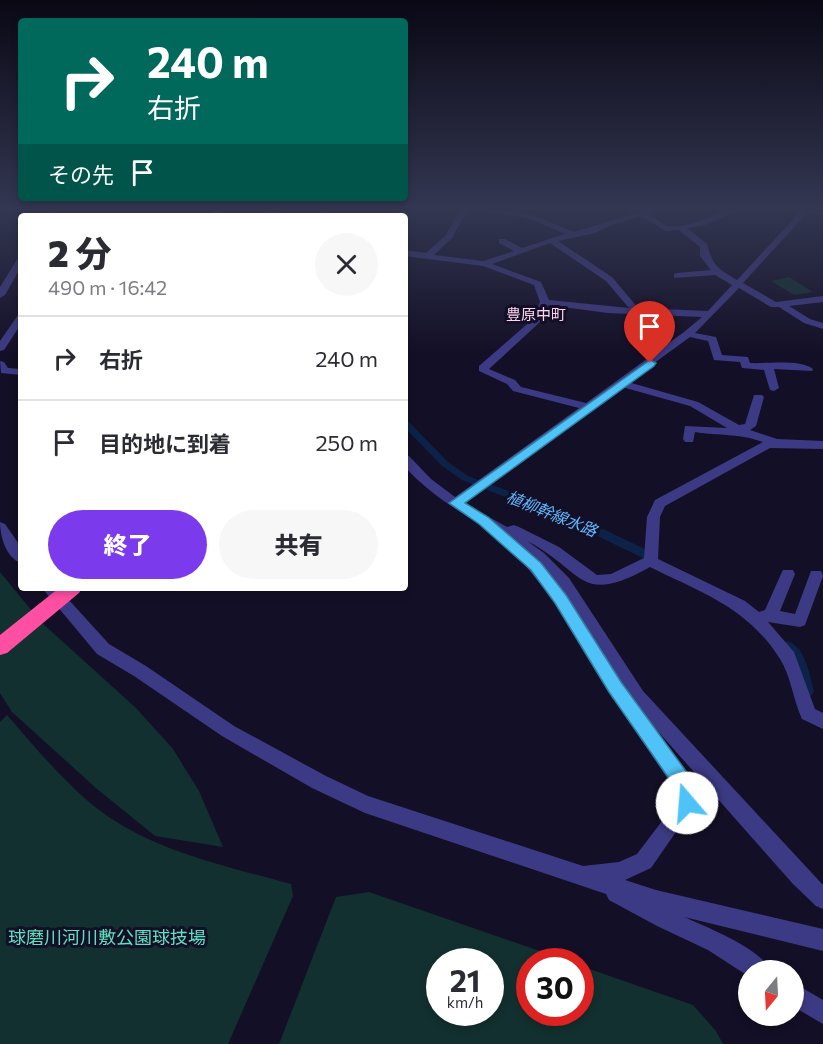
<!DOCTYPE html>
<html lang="ja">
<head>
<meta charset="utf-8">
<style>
	:root { --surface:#fff; --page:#f7f7f7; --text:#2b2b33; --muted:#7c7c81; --line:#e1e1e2; --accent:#7c3aed }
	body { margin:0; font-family:Commissioner,"Noto Sans JP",sans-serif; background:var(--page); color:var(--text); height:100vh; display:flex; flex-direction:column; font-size:22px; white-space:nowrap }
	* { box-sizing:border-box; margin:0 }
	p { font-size:20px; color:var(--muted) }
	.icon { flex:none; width:33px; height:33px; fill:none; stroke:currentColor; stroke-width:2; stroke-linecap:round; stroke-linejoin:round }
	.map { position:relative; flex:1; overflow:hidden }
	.drawer { position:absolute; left:18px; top:213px; width:390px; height:378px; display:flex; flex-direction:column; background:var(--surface); border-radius:6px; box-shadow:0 3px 9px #0003 }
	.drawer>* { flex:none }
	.banner { position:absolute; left:18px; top:18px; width:390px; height:183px; border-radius:6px; box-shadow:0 3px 9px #0003; background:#00695c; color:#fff; overflow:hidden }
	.needle { width:39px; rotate:198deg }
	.tools { position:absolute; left:738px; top:960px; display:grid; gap:12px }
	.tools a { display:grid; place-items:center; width:66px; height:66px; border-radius:50%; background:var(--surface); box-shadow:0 3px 9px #0003; font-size:30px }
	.speed { position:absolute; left:426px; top:948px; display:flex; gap:12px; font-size:30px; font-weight:700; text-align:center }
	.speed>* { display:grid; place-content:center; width:78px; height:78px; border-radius:50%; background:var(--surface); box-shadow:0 3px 9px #0003; line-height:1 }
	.speed small { font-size:15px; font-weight:400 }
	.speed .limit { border:9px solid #d22; background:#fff; color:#111 }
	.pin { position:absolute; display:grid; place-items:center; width:51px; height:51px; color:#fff; margin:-62px -26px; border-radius:50% 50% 50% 0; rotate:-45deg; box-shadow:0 0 6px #0007 }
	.pin .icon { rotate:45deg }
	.me { position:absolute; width:66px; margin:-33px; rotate:342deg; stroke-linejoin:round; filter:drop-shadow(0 0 4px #0008) }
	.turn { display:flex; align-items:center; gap:21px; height:126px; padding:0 30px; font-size:27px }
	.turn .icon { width:78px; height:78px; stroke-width:2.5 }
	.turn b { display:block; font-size:42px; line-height:51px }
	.then { display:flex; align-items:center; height:57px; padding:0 30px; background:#0003; gap:12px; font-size:22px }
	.round { display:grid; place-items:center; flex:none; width:63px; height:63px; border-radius:32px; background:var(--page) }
	.overview { display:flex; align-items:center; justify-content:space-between; height:102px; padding:0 30px }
	h1 { font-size:36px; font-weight:800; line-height:45px }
	.cta { display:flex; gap:12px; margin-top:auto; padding:12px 30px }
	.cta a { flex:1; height:69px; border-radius:36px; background:var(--accent); color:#fff; font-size:24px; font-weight:800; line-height:69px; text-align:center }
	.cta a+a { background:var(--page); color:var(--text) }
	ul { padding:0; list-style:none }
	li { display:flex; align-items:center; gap:18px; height:84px; padding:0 30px; border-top:2px solid var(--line) }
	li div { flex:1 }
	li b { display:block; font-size:22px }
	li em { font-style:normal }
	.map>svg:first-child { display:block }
	.green { fill:#12302f; fill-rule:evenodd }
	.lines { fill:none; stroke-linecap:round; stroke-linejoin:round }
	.canal { fill:#0c2248; fill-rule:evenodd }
	.minor { fill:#3d3a85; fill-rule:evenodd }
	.highway { fill:#ff4fa3; fill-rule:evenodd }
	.route { fill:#4fc3f7; stroke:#337fa1; stroke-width:1.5 }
	.labels { text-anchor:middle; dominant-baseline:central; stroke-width:6; stroke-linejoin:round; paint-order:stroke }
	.far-quarter-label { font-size:15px; fill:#ffd6f0; stroke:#130f26 }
	.water-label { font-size:16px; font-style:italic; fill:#62b6ff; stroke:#130f26 }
	.near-park-label { font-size:18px; fill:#5fe0c0; stroke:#130f26 }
</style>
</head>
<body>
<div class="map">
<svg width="823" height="1044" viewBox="0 0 823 1044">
	<rect width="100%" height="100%" fill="#130f26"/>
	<path class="green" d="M789,277L813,292L794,295L771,281Z
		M0,572L41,622L136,708L173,749L199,791L223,847L155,836L97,789L12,712L0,693Z
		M7,715C33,745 59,776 89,802C146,850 222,865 291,884L293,896L228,1044H0V722Z
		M369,892L569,961L530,962V1012H580L581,966L693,1005L716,1031L723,1044H279L336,897ZM440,962H490V1012H440Z"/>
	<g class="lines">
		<path class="canal" d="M394,208H401L414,215L407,245L405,246V229L408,216Z
			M405,420L408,421L448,462L468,476L574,515L651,552L652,555L651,558H643L566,521L462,480L442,466L405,428Z
			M788,641C806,648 809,674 814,691L812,695L807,696L802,695L800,691L793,663L782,646L784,643Z"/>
		<path class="minor" d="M51,208H59L53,216H45Z
			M267,208H275V216H267Z
			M319,208H327L332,216H324Z
			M465,208H488L533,215L574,232L653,208H664L648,214C655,218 663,225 669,226C689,230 722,208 744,208L705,225L687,228L707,244C713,266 717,268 737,280L800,212L784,208H812L823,211V215L807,213L743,283L776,302L823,296V302L789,306L810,319L823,323V329L804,323L779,307H771L739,288L695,333L716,337L722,355L748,357L750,363C767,364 800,359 813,369L812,371L774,369L779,388L774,391L770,390L764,370L742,368L740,362L714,360L708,341L690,337L628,382L698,402L739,425L745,424L754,395H762L764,397L756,426L750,430L777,439L823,441V449L770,448L665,506L660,517L658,559L745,601L759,612L765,610L781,574L783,570H793L795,574L780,611L795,614L811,571H821L823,576L805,625L800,627L768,622L794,652L815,709L823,713V729L802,719C793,700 791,676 780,659C747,607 702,593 650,567C578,607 585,571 527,541L544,553L569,578L643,691L823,885V909L816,906L793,884L648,720L695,786L697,792L696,803L651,868L625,880L656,890L823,929V951L684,917C705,926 763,950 770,970H748V976L708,950L657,926L609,900L606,894L365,813L312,788L222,736L134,676L97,654L42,588H58L109,644L146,666L234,726L326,776L368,796L583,866L619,862L637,854L678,800V794L609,692L556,603L524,564L522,560L527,555C486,525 439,505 405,467V455L409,456L431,479L455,497L579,408L513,391L507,384L479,371V366L533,319L540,302L534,285L483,266L405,256V250L426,253L446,235L457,215ZM472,209L531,219L565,234L522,248L505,239H499V243L514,251L483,261L434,255L452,238L463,218ZM641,216L666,231L679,230L700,247V256L711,270L677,273L674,274V278L715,275L732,285L708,311L638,308L612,277L558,241L595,233L612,225ZM550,243L606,281L629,308L549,300L541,282L492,264ZM548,305L608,313L702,317L684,332L586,403L521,387L515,380L489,369L540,322ZM622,387L690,406L727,428L685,426L683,439L685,442H693L695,432C720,436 738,433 763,442L655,500L647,517L644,558L611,574L597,575L559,547L519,527L514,525L507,527L464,503Z
			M21,257V267L5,295L0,298V287L18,258Z
			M21,314V324L4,350L0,351V341L18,315Z
			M0,361L4,362L8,368L21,369V375L1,373Z
			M0,522L5,524L21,547V563C6,558 0,536 0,522Z
			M794,983L823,1000V1024L794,1007Z"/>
		<path class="highway" d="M213,208H223L221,216H211Z
			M59,588H82L79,593L7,653L0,655V635Z"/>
	</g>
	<linearGradient id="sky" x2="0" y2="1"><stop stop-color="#0a0815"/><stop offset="0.59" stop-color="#333752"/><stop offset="1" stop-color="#333752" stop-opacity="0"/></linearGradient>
	<rect width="823" height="354" fill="url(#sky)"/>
	<path class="route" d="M650,360L656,363L654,366L465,503L488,517L541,563L566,595L621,682L691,778C696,789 699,797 694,809L687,812L681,809L677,790L609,692L555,603L531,570L479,524L449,503Z"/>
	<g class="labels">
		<g class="far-quarter-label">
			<text x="536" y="314">豊原中町</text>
		</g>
		<g class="water-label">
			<text transform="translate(552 513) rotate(22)">植柳幹線水路</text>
		</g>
		<g class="near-park-label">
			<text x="107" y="937">球磨川河川敷公園球技場</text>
		</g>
	</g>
</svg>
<div class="tools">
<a><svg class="needle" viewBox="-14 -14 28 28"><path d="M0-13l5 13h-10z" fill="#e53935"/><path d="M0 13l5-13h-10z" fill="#7c7c81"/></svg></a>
</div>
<div class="speed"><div>21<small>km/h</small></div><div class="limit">30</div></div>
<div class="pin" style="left:650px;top:363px;background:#d93025"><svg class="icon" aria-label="arrive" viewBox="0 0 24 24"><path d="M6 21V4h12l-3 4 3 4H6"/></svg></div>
<svg class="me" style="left:687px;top:803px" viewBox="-20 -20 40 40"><circle r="19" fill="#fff"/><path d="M0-13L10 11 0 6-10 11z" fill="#4fc3f7"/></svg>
<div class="banner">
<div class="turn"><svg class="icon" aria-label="right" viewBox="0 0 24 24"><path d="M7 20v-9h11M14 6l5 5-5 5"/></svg><div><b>240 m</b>右折</div></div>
<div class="then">その先<svg class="icon" aria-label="arrive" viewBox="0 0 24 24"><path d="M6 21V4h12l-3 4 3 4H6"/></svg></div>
</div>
<section class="drawer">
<div class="overview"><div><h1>2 分</h1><p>490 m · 16:42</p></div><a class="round"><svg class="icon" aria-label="close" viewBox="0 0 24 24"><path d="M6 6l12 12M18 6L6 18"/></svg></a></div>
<ul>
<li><svg class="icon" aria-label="right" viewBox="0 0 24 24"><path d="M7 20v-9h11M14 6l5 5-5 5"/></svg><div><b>右折</b></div><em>240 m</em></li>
<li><svg class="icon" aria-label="arrive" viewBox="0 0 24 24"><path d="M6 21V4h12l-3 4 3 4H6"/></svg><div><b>目的地に到着</b></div><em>250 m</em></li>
</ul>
<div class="cta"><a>終了</a><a>共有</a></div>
</section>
</div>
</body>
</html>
